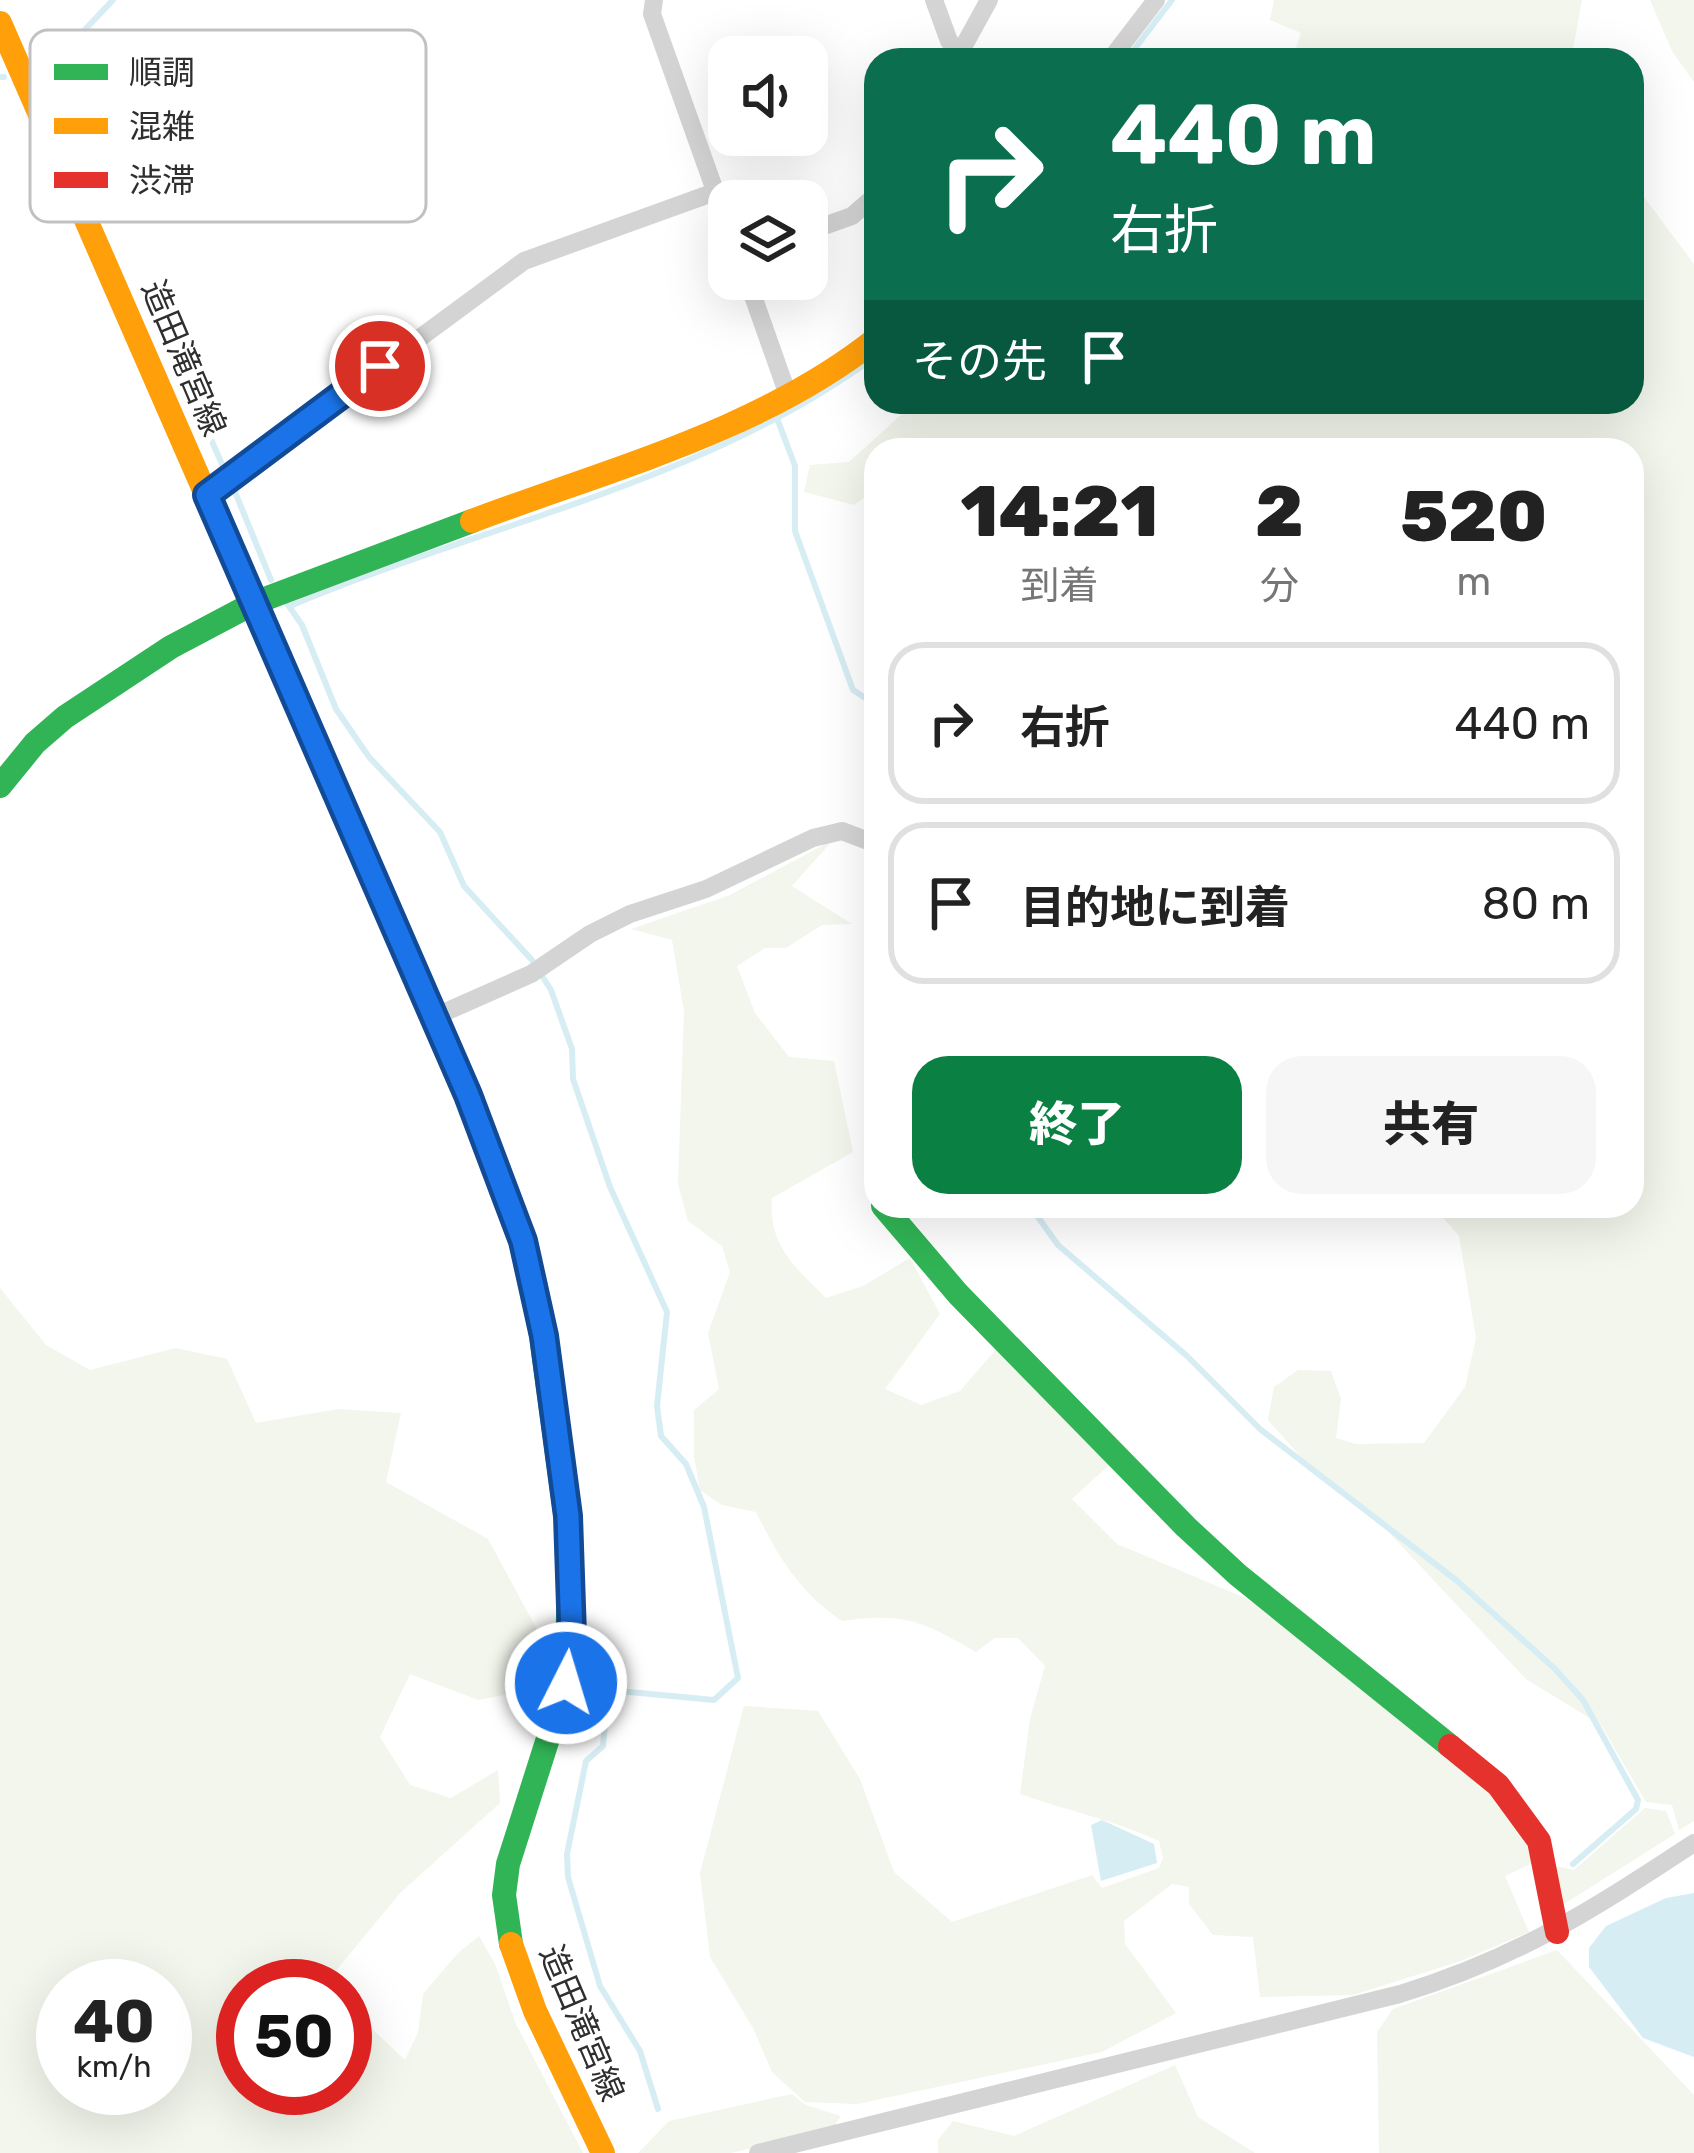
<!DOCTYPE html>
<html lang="ja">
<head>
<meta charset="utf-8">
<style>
	:root { --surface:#fff; --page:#f6f6f6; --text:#222; --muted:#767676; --line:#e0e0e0; --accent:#0b8043 }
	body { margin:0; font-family:Rubik,"Noto Sans JP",sans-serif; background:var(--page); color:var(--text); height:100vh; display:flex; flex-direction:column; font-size:45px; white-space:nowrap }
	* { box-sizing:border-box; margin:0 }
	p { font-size:39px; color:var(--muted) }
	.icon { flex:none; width:66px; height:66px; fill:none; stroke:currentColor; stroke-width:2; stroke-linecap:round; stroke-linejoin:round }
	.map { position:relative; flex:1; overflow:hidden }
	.sheet { position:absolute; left:864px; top:438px; width:780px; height:780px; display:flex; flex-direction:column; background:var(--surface); border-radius:36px; box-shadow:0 12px 48px #0002 }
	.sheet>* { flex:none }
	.guide { position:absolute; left:864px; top:48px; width:780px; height:366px; border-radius:36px; box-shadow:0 12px 48px #0002; background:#0b6e4f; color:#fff; overflow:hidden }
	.tools { position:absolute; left:708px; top:36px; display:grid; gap:24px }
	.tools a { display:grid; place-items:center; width:120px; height:120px; border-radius:24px; background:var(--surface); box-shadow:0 12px 48px #0002; font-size:60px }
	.speed { position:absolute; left:36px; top:1959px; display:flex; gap:24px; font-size:60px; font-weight:700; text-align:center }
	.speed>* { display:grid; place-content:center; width:156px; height:156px; border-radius:50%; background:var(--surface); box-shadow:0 12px 48px #0002; line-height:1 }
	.speed small { font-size:30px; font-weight:400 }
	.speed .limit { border:18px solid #d22; background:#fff; color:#111 }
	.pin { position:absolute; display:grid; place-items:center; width:102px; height:102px; color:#fff; margin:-51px; border:6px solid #fff; border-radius:50%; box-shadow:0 3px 12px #0007 }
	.me { position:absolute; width:132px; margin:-66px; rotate:5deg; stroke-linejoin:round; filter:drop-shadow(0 0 9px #0008) }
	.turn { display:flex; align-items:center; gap:42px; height:252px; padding:0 48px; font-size:54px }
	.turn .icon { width:156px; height:156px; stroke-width:2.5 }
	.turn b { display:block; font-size:84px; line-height:102px }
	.then { display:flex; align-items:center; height:114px; padding:0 48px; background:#0003; gap:24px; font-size:45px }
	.eta { display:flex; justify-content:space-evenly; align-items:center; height:204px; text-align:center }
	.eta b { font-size:72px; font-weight:800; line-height:84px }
	.primary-button { display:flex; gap:24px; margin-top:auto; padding:24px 48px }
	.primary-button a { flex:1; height:138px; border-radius:36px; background:var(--accent); color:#fff; font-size:48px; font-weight:800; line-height:138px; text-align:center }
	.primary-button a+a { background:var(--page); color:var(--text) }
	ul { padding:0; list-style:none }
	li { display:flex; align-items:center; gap:36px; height:162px; margin:0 24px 18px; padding:0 24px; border:6px solid var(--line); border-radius:36px }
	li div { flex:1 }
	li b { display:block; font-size:45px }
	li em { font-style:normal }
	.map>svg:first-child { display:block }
	.green { fill:#f2f6ec; fill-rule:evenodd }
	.water { fill:#d7edf4 }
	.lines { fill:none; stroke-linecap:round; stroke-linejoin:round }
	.stream { stroke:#d7edf4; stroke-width:6 }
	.street { stroke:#d4d4d4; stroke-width:18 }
	.fast { stroke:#30b455; stroke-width:24 }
	.slow { stroke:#ff9f0a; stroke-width:24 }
	.jam { stroke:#e5322d; stroke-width:24 }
	.route-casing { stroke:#114b97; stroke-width:30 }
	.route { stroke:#1a73e8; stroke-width:21 }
	.labels { text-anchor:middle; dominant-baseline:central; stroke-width:12; stroke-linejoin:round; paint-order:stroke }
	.street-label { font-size:33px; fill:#2f2f2f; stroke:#fff }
	.key { fill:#fff; stroke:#c1c1c1; stroke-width:3 }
	.key-label { font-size:33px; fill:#2f2f2f }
</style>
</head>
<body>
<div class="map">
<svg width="1694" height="2153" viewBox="0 0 1694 2153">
	<rect width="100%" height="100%" fill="#fff"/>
	<path class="green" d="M1274,0H1582L1571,60H1292L1301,33L1270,20Z
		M1650,0H1694V82L1673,53Z
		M1632,181L1694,264V1821L1679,1830L1672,1805L1646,1802L1601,1725L1526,1679L1367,1509L1316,1474L1268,1420L1274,1387L1298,1370L1331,1371L1341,1399L1336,1438L1356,1444L1424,1443L1465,1387L1476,1338L1459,1236L1433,1206H1632V450H876V489L854,505L804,492L810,465L849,462L903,413L939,402H1632Z
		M833,840L792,886L852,924L822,925L786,948H765L737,966L755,1013L789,1057L834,1061L853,1152L772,1198C768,1245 794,1266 826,1298L863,1286L910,1258L940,1314L885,1389L921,1405L960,1391L998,1347L1109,1465L1072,1499L1117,1544L1243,1597L1287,1623L1480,1781L1531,1842L1535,1862L1505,1876L1529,1932L1461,1961L1353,1995L1260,1997L1253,1937L1213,1935L1189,1904V1887L1172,1884L1124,1921L1125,1944L1176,2013L1102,2052L857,2104L805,2102L772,2072L753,2028L710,1957L700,1873L744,1706L818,1711L860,1779L894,1872L952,1922L1092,1875L1102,1888L1159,1868L1163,1858L1159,1841C1110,1819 1069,1811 1020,1794L1030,1719L1045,1666L1018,1638H995L976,1652C922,1621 905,1612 842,1621C798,1590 780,1560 756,1512L722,1505L700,1490L694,1456V1410L719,1389L708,1333L730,1272L722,1246L688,1221L678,1184L684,1011L672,940L631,929L730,895Z
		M0,1288L46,1345L90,1370L176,1348L227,1359L256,1423L338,1409L401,1413L386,1482L488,1539L566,1683L478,1700L410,1674L380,1737L410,1785L451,1798L498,1770L500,1803L400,1893L330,1978L331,1986H243V2088H345V2016L368,2025L405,2060L418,2032L423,1994L458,1953L479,1936L496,1966L515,2022L583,2153H0ZM63,1986H165V2088H63Z
		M1645,1808L1666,1811L1675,1834L1564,1904L1556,1866L1574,1870Z
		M1557,1950L1694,2095V2153H1379L1377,2032L1393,2009Z
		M1175,2065L1198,2117L1255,2153H938V2140L953,2121L1014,2136Z
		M792,2094L806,2105L841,2116L833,2128L731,2153H638L669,2121Z"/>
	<path class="water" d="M1102,1820L1154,1844L1157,1863L1101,1881L1091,1825Z
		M1694,1893V2057L1643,2038L1589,1967V1948L1606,1926L1666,1898Z"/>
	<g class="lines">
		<path class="stream" d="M1126,60L1172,0
			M39,65L77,38L113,0
			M0,77H4
			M195,403L225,471
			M778,421L795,466V531L853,690L876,705
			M233,487L271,580
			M286,602L302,625L336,709L369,757L440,832L464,886L532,960L551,990L572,1049L573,1079L610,1187L667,1312L657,1406L661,1436L686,1464L704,1507L738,1678L714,1700L608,1690L603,1746L586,1761L567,1854L568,1877L600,1986L640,2051L658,2109
			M290,606C484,524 704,483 876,356
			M1030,1206L1058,1245L1187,1356L1260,1429L1456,1580L1554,1668L1583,1700L1638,1800L1636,1809L1573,1864"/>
		<path class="street" d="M654,0L652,14L729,230
			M934,0L949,41L960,53
			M956,60L989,0
			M1110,60L1156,0
			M807,232L852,216L876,195
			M747,279L789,398
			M207,495L524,261L715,192
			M434,1017L531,974L590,934L630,914L706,889L813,838L842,831L876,844
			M876,1163V1174
			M758,2153L1400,1994C1518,1958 1592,1910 1694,1843"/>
		<path class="fast" d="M0,786L35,743L65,717L171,647L254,603L472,521
			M461,1078L511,1203L534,1284L570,1550L566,1682L508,1864L504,1895L511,1944
			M883,1206L958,1294L1186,1527L1238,1575L1450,1746"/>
		<path class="slow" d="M0,23L225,538
			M472,521C609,469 760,431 876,339
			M511,1944L535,2011L603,2153"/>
		<path class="jam" d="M225,538L461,1078
			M1450,1746L1498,1785L1539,1841L1557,1932"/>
	</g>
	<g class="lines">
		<defs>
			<path id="route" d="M380,366L207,495L468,1095L523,1241L544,1336L568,1516L572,1636L566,1683"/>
		</defs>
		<use href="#route" class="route-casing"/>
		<use href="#route" class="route"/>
	</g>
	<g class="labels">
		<g class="street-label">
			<text transform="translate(184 358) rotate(67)">造田滝宮線</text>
			<text transform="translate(582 2023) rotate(67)">造田滝宮線</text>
		</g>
	</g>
	<rect x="30" y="30" width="396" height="192" rx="18" class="key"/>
	<rect x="54" y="64" width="54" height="16" fill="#30b455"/>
	<rect x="54" y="118" width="54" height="16" fill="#ff9f0a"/>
	<rect x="54" y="172" width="54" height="16" fill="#e5322d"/>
	<g class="key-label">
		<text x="129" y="84">順調</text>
		<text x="129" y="138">混雑</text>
		<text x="129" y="192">渋滞</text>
	</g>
</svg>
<div class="tools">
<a><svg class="icon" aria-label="sound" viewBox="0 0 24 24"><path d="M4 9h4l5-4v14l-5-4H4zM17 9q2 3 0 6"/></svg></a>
<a><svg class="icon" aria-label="layers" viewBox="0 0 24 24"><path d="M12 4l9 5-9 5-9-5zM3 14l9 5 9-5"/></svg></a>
</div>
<div class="speed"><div>40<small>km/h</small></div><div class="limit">50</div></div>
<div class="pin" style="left:380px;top:366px;background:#d93025"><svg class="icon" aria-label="arrive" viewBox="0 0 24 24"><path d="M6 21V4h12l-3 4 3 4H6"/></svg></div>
<svg class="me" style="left:566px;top:1683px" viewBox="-20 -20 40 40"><circle r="17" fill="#1a73e8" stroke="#fff" stroke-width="3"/><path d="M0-11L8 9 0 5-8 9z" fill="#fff"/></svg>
<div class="guide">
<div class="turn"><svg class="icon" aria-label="right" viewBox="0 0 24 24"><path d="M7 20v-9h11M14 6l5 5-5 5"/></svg><div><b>440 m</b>右折</div></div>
<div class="then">その先<svg class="icon" aria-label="arrive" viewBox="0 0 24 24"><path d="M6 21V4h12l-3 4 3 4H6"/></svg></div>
</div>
<section class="sheet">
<div class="eta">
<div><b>14:21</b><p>到着</p></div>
<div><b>2</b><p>分</p></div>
<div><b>520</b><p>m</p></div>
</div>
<ul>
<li><svg class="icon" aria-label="right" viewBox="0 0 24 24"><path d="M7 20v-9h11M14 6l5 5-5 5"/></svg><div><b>右折</b></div><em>440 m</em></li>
<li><svg class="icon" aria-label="arrive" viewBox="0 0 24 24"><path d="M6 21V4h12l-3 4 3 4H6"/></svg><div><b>目的地に到着</b></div><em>80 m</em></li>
</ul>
<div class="primary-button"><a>終了</a><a>共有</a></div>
</section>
</div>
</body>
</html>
